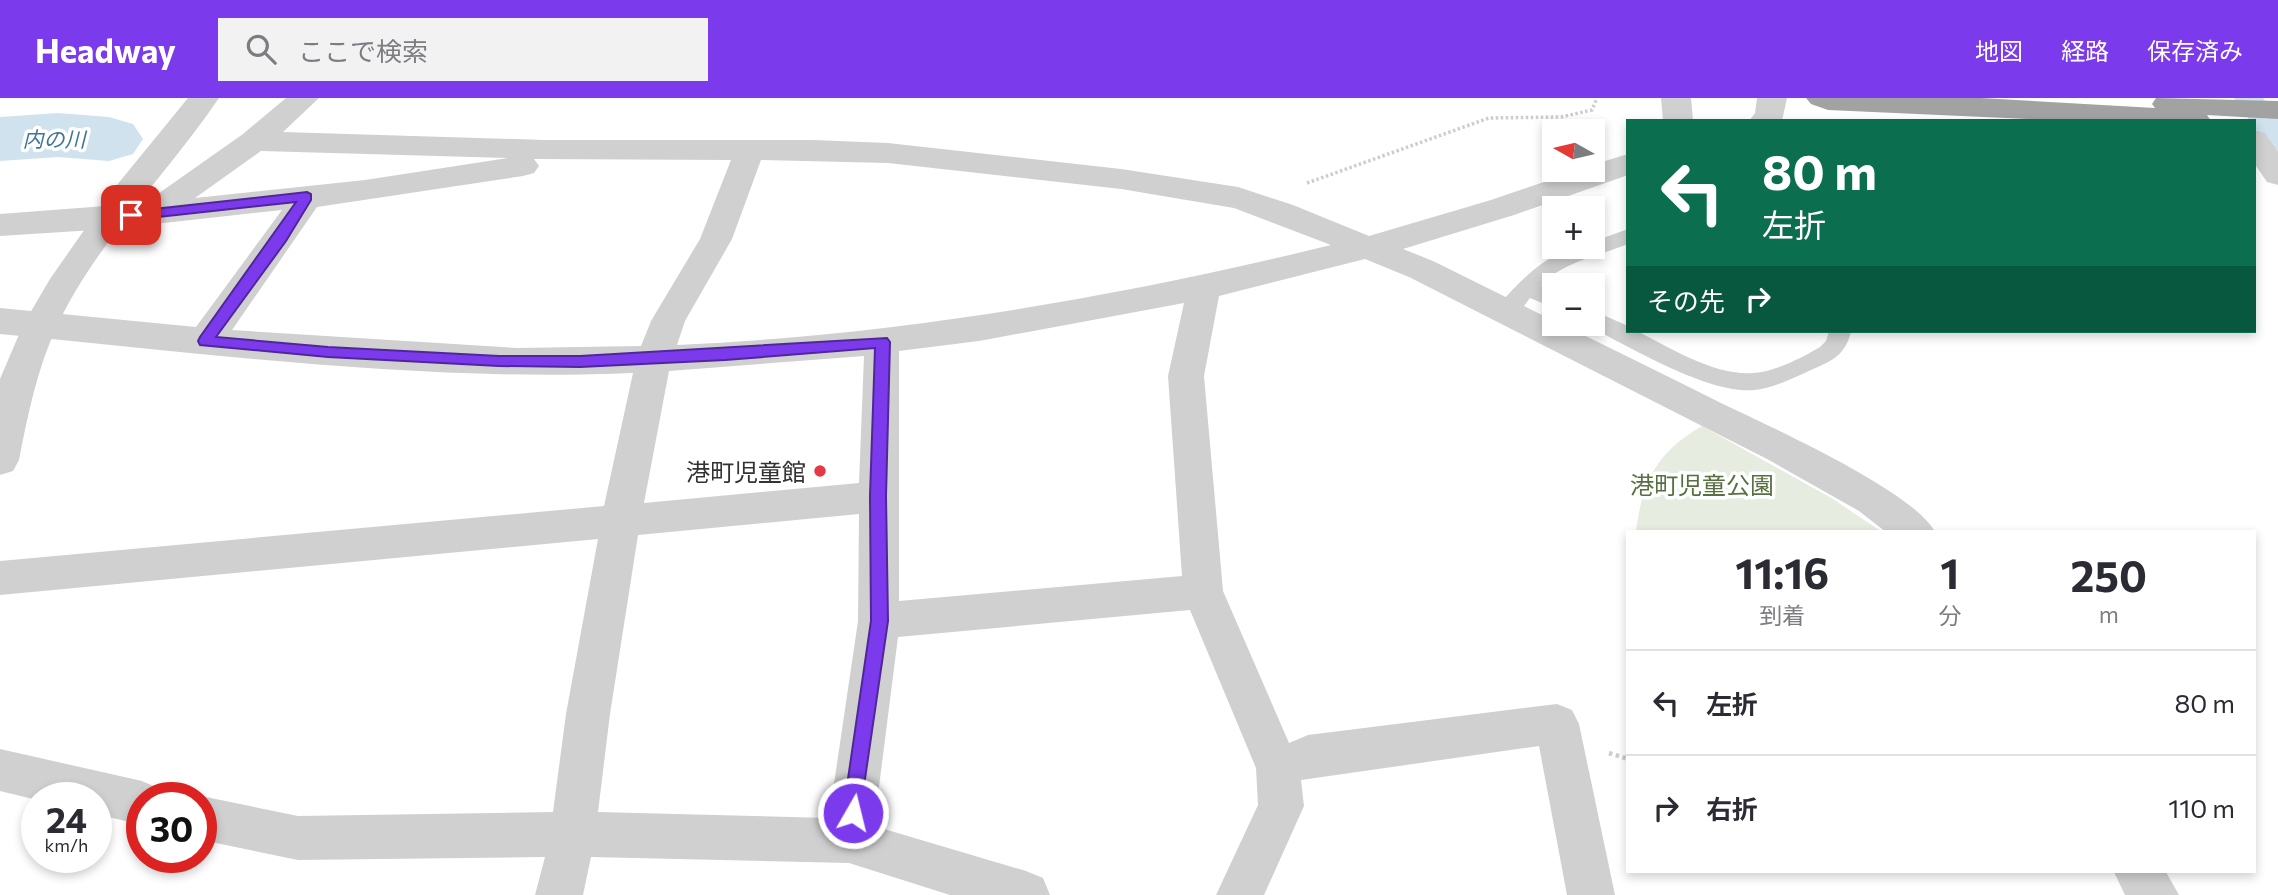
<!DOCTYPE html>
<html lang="ja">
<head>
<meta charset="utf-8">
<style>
	:root { --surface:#fff; --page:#f2f2f3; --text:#2b2b33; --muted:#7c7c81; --line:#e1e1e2; --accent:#7c3aed }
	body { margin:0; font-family:Commissioner,"Noto Sans JP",sans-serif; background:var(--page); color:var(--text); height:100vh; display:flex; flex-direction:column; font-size:26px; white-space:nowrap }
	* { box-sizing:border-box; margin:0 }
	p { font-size:23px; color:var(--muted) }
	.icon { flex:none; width:38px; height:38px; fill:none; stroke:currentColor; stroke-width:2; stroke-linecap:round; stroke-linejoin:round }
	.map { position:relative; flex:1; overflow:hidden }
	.drawer { position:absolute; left:1626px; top:432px; width:630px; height:343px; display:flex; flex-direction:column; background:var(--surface); border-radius:0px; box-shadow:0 4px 10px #0003 }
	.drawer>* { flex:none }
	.hud { position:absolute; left:1626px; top:21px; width:630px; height:214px; border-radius:0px; box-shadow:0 4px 10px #0003; background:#0b6e4f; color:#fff; overflow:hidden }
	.needle { width:46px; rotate:278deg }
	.fabs { position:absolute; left:1542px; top:21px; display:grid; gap:14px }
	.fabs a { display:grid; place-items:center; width:63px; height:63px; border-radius:0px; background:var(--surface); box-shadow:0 4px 10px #0003; font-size:35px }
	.speed { position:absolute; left:21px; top:684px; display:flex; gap:14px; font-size:35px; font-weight:700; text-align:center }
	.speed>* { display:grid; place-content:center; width:91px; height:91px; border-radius:50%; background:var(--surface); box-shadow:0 4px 10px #0003; line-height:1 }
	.speed small { font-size:18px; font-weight:400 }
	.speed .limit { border:10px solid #d22; background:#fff; color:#111 }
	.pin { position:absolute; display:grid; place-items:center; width:60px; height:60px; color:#fff; margin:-30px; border-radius:14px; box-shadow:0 4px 10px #0006 }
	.me { position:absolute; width:77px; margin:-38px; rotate:8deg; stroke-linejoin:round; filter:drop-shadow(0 0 5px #0008) }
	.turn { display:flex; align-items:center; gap:24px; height:147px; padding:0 21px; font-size:32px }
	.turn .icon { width:91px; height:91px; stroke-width:2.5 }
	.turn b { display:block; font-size:49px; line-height:60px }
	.then { display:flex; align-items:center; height:66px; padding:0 21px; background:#0003; gap:14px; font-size:26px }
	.eta { display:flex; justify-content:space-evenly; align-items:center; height:119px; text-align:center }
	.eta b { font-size:42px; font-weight:700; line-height:49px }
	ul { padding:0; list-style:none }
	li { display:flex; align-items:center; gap:21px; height:105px; padding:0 21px; border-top:2px solid var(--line) }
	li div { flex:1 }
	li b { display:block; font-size:26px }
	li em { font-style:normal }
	header { display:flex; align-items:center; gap:42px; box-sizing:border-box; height:98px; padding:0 35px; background:var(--accent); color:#fff }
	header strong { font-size:33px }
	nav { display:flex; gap:38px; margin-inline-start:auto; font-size:24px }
	.search { width:490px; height:63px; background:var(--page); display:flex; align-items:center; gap:18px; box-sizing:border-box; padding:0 24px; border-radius:0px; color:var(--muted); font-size:26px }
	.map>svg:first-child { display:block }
	.green { fill:#e6ecdf }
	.water { fill:#cfe2ee }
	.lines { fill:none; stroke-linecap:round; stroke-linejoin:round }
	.river { fill:#cfe2ee; fill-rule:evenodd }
	.path-far1 { stroke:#cdcdcd; stroke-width:3.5; stroke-dasharray:2.5 2.5; stroke-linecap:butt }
	.path { stroke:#cdcdcd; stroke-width:4.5; stroke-dasharray:3.5 3.5; stroke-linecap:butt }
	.service { fill:#d0d0d0; fill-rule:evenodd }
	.minor { fill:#d0d0d0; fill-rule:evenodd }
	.tertiary { fill:#d0d0d0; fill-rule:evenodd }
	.trunk { fill:#a2a2a2; fill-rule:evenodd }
	.route { fill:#7c3aed; stroke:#51269a; stroke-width:2 }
	.poi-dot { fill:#e63946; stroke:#fff; stroke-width:2.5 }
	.labels { text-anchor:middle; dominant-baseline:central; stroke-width:7; stroke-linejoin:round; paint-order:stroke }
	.far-water-label { font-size:21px; font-style:italic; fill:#3f7597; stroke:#fff }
	.poi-label { font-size:24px; fill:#333; stroke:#fff; text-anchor:end }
	.park-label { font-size:24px; fill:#56703f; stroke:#fff }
</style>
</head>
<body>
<header>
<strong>Headway</strong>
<div class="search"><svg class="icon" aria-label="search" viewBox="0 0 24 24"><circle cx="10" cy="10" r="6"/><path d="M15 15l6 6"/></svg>ここで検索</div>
<nav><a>地図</a><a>経路</a><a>保存済み</a></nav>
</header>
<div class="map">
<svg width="2278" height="797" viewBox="0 0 2278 797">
	<rect width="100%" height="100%" fill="#fff"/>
	<path class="green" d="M1702,328L1833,401L1882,434H1636C1642,383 1657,354 1702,328Z"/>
	<path class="water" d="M2234,0H2263L2278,21V63L2254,29V23H2250Z"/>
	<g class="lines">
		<path class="river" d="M58,15L109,19L133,26L143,41L133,56L109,63L58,59L0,63V19Z"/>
		<path class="path-far1" d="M1307,85L1489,20L1561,19L1592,12L1597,0"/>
		<path class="path" d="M1609,655L1628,661"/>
		<path class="service" d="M1628,131V146C1601,157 1561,165 1541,187L1554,193V210L1530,200C1521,211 1514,226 1497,221L1494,215L1497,209C1523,180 1550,149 1592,149V144Z
			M1592,212L1628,228V233H1637C1671,250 1714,278 1754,275C1775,274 1803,259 1820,249L1826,243L1829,233H1851C1846,257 1832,263 1811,272C1793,280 1774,290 1755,292C1708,297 1627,247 1584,226H1592Z"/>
		<path class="minor" d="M286,0H319L283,34L545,42H813L888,45L1121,71L1238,89L1293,107L1369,138L1491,102L1579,72H1592V67L1628,56V77L1514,117L1403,151L1433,163L1554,223V226H1561C1615,252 1669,279 1723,306C1769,328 1914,393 1935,434H1886L1859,413L1767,361L1409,179L1365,161L1219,198L1204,278L1223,493L1289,645L1308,637L1557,606L1572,612L1579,626L1615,797H1567L1539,648L1301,682L1304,708L1264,797H1216L1258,707L1256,670L1190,512L898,539L874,728L1026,773L1043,780L1050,797H950L849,765L591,759L583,797H535L545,759L298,762L201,742V700H196L201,698L298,718L553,714L566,616L598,441L0,497V463L604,408L633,275C422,284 210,256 0,236V210L196,229L282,112L110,131L0,138V116L145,105L243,36ZM261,53L508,60L365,82L195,100ZM534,61L731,62L700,141L651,223L641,248L517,250L232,232L317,109L523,78L534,75L539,68ZM761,62L888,65L1121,91L1234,110L1331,147C1116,200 897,237 677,247L685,223L732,141ZM1184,205L1168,278L1182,478L899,503V253L979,243ZM864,258L859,385L644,405L669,273ZM859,416L858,523L829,720L598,714L610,616L638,437Z
			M1661,0H1691L1693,23H1663Z
			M1757,0H1787L1782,23H1749L1755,15Z
			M2254,32L2265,35L2278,54V87L2267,84L2254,65Z
			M0,651L142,683L158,690L163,700H142V727L96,716V700L37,702L0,693Z
			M2114,774H2166L2179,797H2125Z"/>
		<path class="tertiary" d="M188,0H219C167,77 97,143 57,228C37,271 28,316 19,362L13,373L0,377V281L23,227L50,181L108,98Z"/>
		<path class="trunk" d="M1806,0H1981L2155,10L2152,6L2156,0L2278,3V21L2207,17L2211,23H2075L1828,12L1811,6Z"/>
	</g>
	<path class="route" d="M307,94L311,96V102L286,143L216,239L328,249L499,258H580L887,240L890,244L886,398L888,523L859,722L853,724L846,722L843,715L871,523L870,398L875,250L725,262L580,269L499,268L328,259L200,247L198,243L200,239L296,104L131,122L127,120V114Z"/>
	<circle class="poi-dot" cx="820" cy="373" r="7"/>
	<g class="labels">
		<g class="far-water-label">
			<text x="54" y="40">内の川</text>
		</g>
		<g class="poi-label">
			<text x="806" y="373">港町児童館</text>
		</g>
		<g class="park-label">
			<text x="1702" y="386">港町児童公園</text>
		</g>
	</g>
</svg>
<div class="fabs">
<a><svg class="needle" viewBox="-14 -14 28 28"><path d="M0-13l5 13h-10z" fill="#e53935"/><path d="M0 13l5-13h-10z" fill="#7c7c81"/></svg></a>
<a>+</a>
<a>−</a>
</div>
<div class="speed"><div>24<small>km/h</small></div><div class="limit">30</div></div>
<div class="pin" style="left:131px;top:117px;background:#d93025"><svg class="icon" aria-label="arrive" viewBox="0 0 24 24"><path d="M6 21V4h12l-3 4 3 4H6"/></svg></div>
<svg class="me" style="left:853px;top:715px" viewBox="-20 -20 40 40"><circle r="17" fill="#7c3aed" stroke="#fff" stroke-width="3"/><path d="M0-11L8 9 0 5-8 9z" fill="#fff"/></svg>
<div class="hud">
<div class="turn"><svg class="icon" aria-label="left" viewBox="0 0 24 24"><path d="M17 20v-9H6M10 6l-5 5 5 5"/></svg><div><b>80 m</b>左折</div></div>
<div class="then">その先<svg class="icon" aria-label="right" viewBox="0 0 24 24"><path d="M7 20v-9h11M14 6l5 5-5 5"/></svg></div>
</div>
<section class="drawer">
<div class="eta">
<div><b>11:16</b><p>到着</p></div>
<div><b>1</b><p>分</p></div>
<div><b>250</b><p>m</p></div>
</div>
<ul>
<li><svg class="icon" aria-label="left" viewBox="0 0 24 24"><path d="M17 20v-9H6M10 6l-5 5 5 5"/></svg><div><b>左折</b></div><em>80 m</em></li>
<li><svg class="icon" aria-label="right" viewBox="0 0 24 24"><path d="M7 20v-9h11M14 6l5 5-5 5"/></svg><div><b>右折</b></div><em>110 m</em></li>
</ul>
</section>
</div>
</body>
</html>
